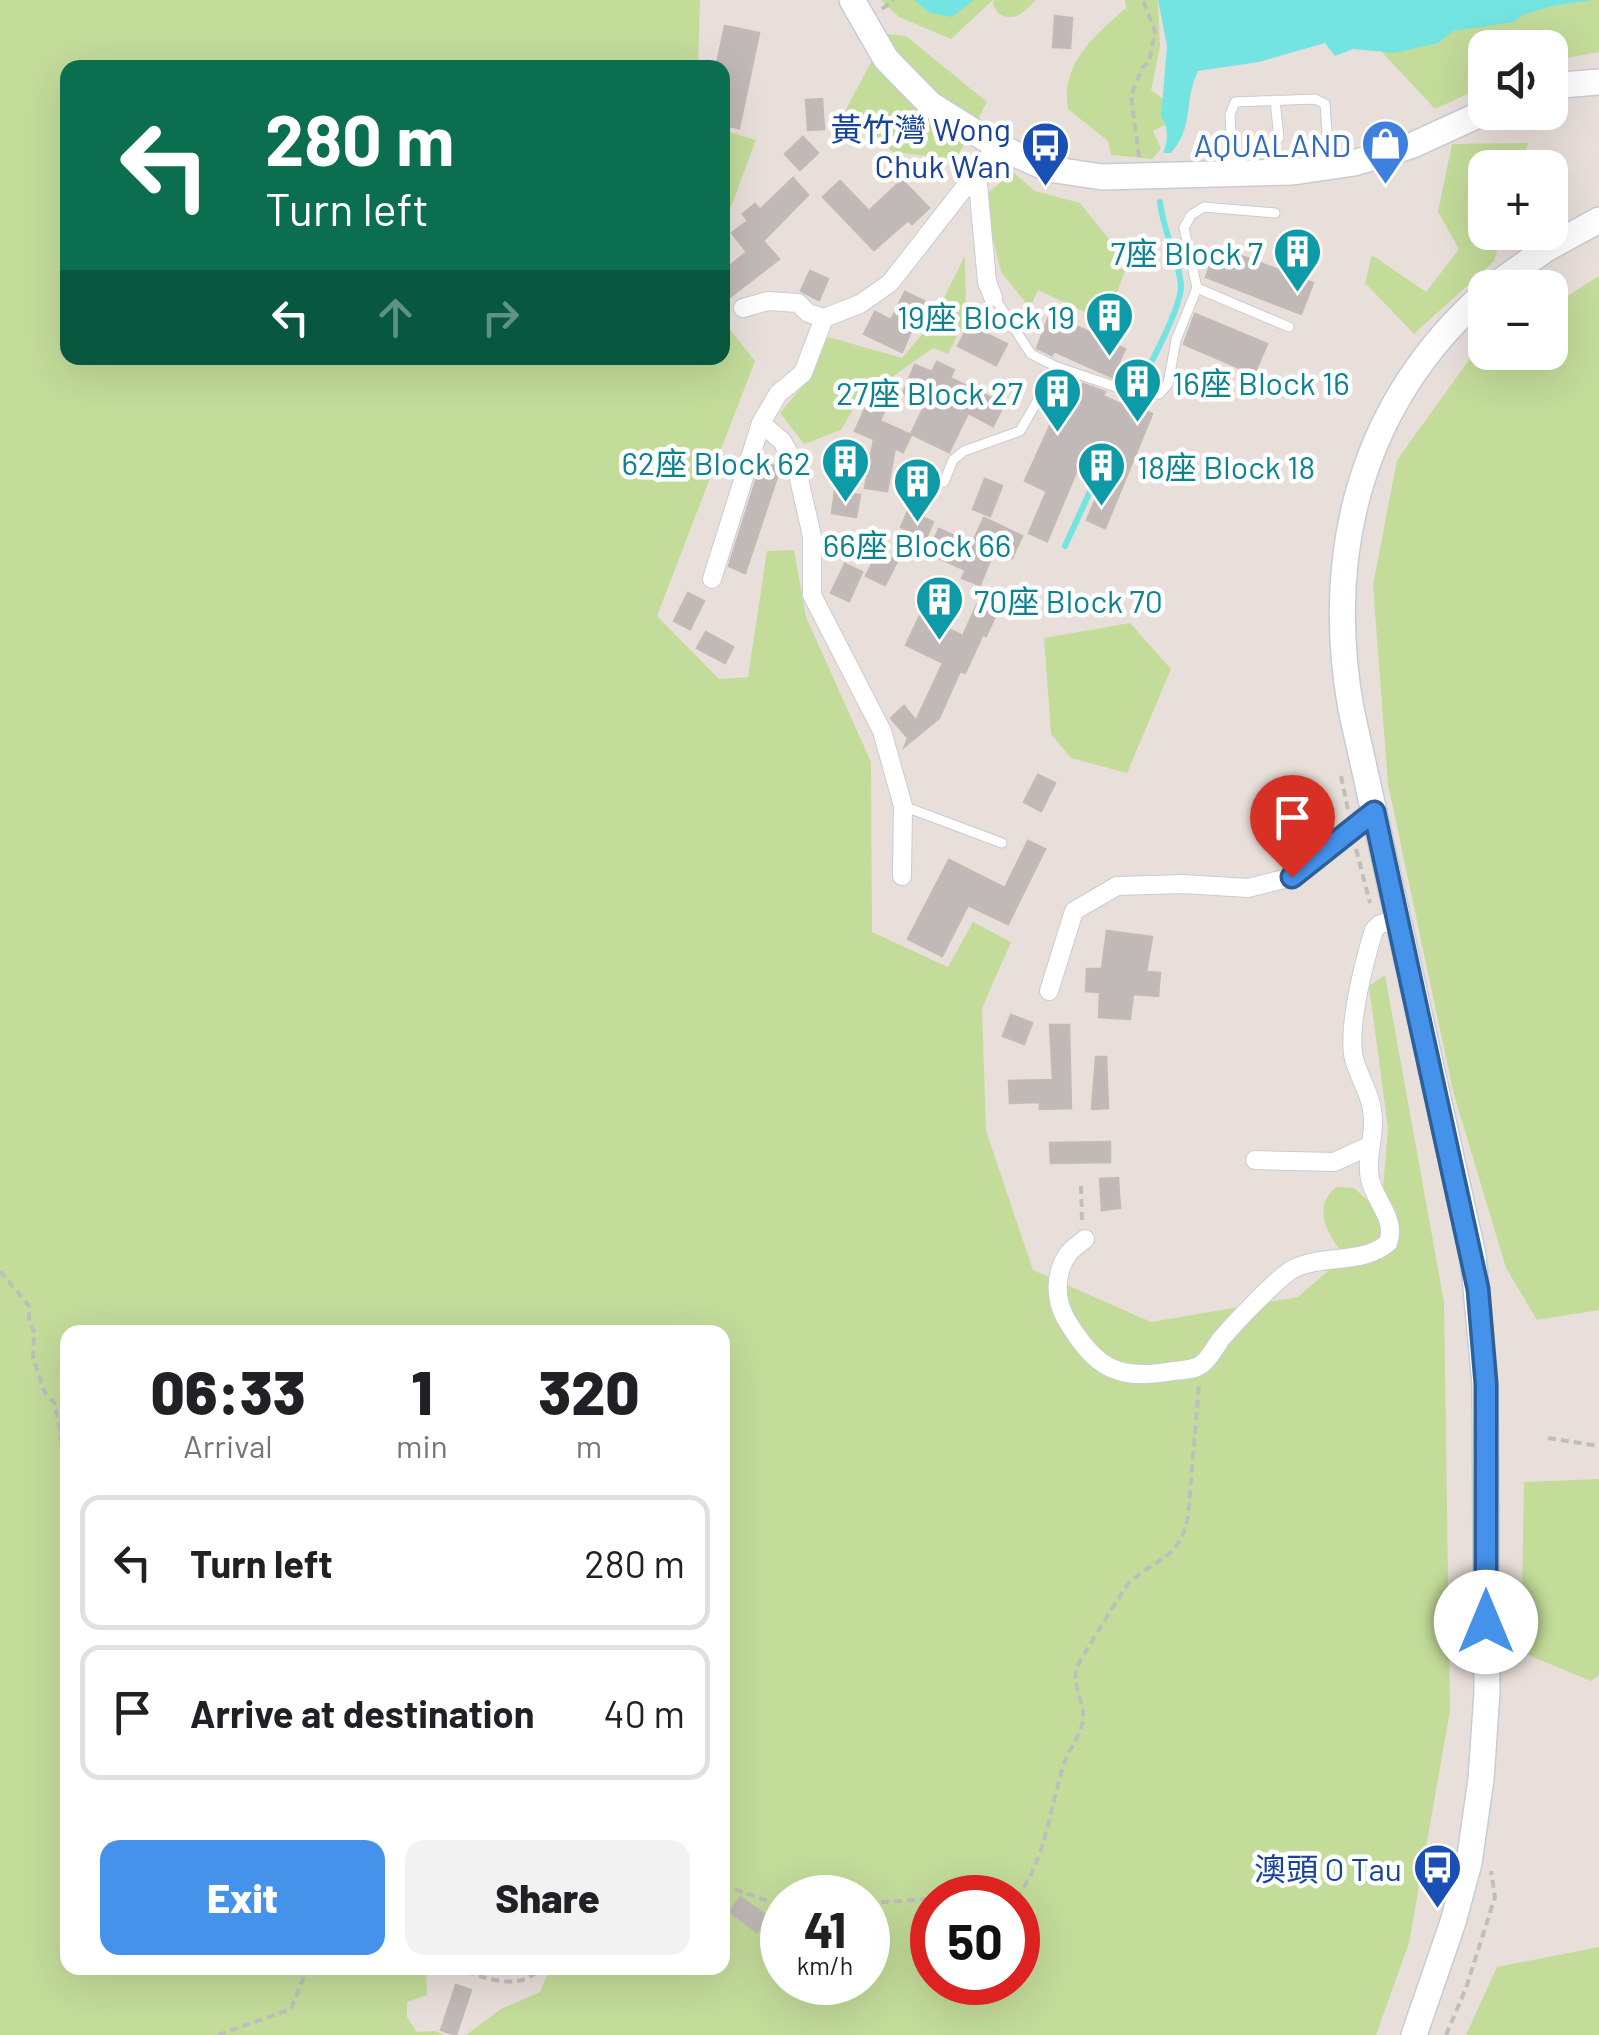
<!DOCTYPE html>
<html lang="en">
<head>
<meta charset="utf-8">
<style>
	:root { --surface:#fff; --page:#f2f2f2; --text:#202124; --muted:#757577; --line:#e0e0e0; --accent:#4592eb }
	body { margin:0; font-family:Barlow,"Noto Sans TC",sans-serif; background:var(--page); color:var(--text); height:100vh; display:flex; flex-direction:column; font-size:38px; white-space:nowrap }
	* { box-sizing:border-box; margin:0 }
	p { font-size:32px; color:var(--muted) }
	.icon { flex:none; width:55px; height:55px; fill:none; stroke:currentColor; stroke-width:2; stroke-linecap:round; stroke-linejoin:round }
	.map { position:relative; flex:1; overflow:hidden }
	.panel { position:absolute; left:60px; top:1325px; width:670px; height:650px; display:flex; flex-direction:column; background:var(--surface); border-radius:20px; box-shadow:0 10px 40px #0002 }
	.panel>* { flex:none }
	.hud { position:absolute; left:60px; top:60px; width:670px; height:305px; border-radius:20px; box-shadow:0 10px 40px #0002; background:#0b6e4f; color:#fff; overflow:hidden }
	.buttons { position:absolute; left:1468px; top:30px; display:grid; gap:20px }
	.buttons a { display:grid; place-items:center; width:100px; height:100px; border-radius:20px; background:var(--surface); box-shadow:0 10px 40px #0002; font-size:50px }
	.speed { position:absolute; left:760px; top:1875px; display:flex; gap:20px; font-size:50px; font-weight:700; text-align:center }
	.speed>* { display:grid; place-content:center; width:130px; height:130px; border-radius:50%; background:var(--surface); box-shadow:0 10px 40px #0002; line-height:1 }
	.speed small { font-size:25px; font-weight:400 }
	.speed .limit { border:15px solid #d22; background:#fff; color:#111 }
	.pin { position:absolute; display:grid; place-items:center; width:85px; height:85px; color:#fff; margin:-102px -42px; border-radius:50% 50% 50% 0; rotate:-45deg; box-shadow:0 0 10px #0007 }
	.pin .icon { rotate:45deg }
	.me { position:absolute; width:110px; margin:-55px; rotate:0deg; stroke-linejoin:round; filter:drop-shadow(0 0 8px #0008) }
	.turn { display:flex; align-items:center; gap:35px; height:210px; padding:0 40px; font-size:45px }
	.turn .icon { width:130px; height:130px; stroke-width:2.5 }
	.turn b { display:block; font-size:70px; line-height:85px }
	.lanes { display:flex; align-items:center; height:95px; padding:0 40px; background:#0003; justify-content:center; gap:50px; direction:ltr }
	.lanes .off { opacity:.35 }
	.eta { display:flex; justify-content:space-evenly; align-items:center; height:170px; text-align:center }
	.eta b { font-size:60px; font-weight:800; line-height:70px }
	.action { display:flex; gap:20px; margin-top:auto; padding:20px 40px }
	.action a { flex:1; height:115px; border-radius:20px; background:var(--accent); color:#fff; font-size:40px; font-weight:800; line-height:115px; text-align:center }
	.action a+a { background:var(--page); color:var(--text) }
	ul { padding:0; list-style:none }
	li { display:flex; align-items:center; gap:30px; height:135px; margin:0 20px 15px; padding:0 20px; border:5px solid var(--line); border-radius:20px }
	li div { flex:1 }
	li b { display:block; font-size:38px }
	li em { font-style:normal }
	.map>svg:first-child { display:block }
	.green { fill:#c3dc9a; fill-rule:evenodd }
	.water { fill:#74e4e3 }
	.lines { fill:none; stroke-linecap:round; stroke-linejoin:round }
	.stream { stroke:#74e4e3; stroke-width:6 }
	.building { fill:#c1b9b7; stroke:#c4bab4; stroke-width:2.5 }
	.lane-casing { stroke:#c6ccd5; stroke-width:11 }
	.street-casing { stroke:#c6ccd5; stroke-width:20 }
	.secondary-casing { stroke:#c6ccd5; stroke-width:28 }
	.path { stroke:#bebebe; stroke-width:4; stroke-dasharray:8 5; stroke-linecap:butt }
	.lane { stroke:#fff; stroke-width:9 }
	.street { stroke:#fff; stroke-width:18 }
	.secondary { stroke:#fff; stroke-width:25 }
	.route-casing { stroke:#2d5f99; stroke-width:25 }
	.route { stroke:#4592eb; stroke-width:18 }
	.labels { text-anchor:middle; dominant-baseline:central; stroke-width:9; stroke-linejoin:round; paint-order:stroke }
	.transit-label { font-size:32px; fill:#164399; stroke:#fff; text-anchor:end }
	.shop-label { font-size:32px; fill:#366cbe; stroke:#fff; text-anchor:end }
	.culture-label { font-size:32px; fill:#0d838f; stroke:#fff; text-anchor:end }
</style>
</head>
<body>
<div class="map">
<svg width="1599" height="2035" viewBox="0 0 1599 2035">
	<rect width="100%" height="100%" fill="#e9dfda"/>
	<path class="green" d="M0,0H700L698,67L68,68V358H722L723,321L755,361L657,616L719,679L748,677L767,551L794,550L806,617L871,762L872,932L948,967L973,922L1011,942L982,1008L986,1131L1033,1270L1151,1322L1298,1297L1345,1256C1328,1236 1311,1208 1336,1187L1354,1188L1381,1213L1388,1128L1369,986L1385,975L1444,1302L1450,1711L1409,1943L1376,2035H466L501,2009L540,1992L550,1968H722V1332H68V1968H426L427,1995L407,2002V2017L417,2032L435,2031L444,2035H0ZM782,1898H868V1982H782ZM932,1898H1018V1982H932Z
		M881,0H993L951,39L899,17Z
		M994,0H1036C1024,11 1016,23 999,14L993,5Z
		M1125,0H1158L1160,47L1151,90L1184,115L1153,131L1161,149L1152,159L1111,155L1108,141L1068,109C1060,64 1095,35 1126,8Z
		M1372,0H1599V52L1550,61V48H1485V86L1435,109L1381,51Z
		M886,34L906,36L987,102L956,159L893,152L844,113Z
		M723,130L756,140L731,207L723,208Z
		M1528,143L1521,167L1485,168V232L1502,233L1494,261L1414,334L1365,283L1372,255L1426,292L1459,249L1438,212L1452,144Z
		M1013,172L1035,191L1080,203L1128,263L1106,322L1038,290L1030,308L1001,272L987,213L989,192Z
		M965,256L966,318L948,354L933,348L858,401L841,430L804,444L780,413L806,382L828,337L902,358L930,325Z
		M1599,276V1310L1537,1320L1506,1268L1453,1091L1388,784L1373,585L1397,460L1469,360L1485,349V352H1550V307Z
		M1130,623L1171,669L1127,773L1071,758L1051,734L1044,638Z
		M1599,1479V1675L1591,1681L1521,1652L1524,1482Z
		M1599,1947V2035H1466L1497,1967Z"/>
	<path class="water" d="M914,0H974L952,17L930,13Z
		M1158,0H1593L1553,6L1525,14L1513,22L1453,31L1438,43L1395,53L1353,49L1335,56L1325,43L1259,62L1198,71C1183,103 1195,125 1171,153H1163C1168,142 1169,126 1161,117L1167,46Z"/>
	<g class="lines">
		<path class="stream" d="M1125,413C1138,387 1182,310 1181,285C1179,260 1163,231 1160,202
			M1065,546L1104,461"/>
	</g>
	<path class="building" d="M1055,16L1072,18L1070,48L1053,47Z
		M725,26L759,33L739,128L722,125V68H716Z
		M822,99L824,129L808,130L806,100Z
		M803,137L818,153L800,170L785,154Z
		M793,178L808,195L763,241L779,259L722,303V272L747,252L732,233L748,221L743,214L755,204L760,210Z
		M902,180L929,208L912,224L908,220L874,250L823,197L840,181L869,211Z
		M1217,247L1313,283L1301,314L1206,277Z
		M810,271L828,279L819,300L801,291Z
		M905,292L924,301L902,352L864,334L875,312L891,320Z
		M1195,314L1267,344L1254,374L1184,344Z
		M1048,319L1068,328L1070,323L1125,349L1112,377L1054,351L1052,355L1037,348Z
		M969,325L1007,344L996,365L958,346Z
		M937,362L954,370L950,378L1004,404L993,426L968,413L949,452L911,434L926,403L903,393L915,365L932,372Z
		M1083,384L1105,392L1103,396L1133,410L1135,406L1152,414L1105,528L1087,520L1108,470L1082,458L1047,541L1029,533L1047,491L1025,481L1053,419L1065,424Z
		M869,400L886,407L880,421L911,435L903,452L895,448L887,491L865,488L874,439L855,431Z
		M762,462L780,468L745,573L729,566Z
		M985,479L1002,486L990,516L973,509Z
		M835,491L860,495L856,517L832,513Z
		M908,511L933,522L926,538L901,527Z
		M984,518L1022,536L1012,558L994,550L980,585L962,578L966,570L928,553L939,529L972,544Z
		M878,552L897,561L885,585L866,576Z
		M845,564L862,572L849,601L831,593Z
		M688,593L704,601L690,629L674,621Z
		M977,605L996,614L986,636L983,634L965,673L960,671L939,718L905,746L908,738L891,718L904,706L916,721L943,663L906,645L920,616L963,636Z
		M706,632L733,647L725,663L697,648Z
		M1038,775L1055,783L1041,811L1024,802Z
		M1028,841L1045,849L1008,924L968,905L942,956L908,939L949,860L1005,888Z
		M1107,931L1152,937L1146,972L1160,973L1158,996L1133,994L1130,1019L1099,1017L1100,992L1086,991L1087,969H1102Z
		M1011,1015L1032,1023L1024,1044L1003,1036Z
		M1050,1025H1069L1071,1108L1040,1109V1102L1010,1103L1009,1081L1053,1080Z
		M1096,1057H1106L1108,1108L1092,1109Z
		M1110,1142V1162L1051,1163L1050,1143Z
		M1118,1178L1120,1208L1102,1210L1100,1179Z
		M740,1897L768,1917L757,1932L730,1912Z
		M456,1985L471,1990L456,2035L441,2030Z"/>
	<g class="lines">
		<defs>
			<path id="lane" d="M1275,100L1279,138
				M1233,172L1230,115L1235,102L1315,99L1325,104L1329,162
				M1197,288L1289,327
				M994,297L1031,354L1057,367L1143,396L1159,394L1168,384L1176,340L1197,288L1184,228L1191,215L1204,207L1275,213
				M944,482L953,460L964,451L1020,431L1057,367
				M903,806L1002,843"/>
			<path id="street" d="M977,173L987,282L993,297
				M743,308L768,301L798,303L808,313L824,318
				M761,423L782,441L796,466L812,536V595L882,731L903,806L902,876
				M712,579L761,423L778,394L803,373L824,318L860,304L890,283L997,146
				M1049,991L1074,911L1117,886L1183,884L1248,888L1292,877L1374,812
				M1255,1160L1334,1162L1369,1146
				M1085,1239C1080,1244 1072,1248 1068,1254C1054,1274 1055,1300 1066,1319C1095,1368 1117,1381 1173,1371C1183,1370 1194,1370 1202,1364C1210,1358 1215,1347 1221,1339C1233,1325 1278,1277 1293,1269C1322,1254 1362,1265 1388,1243C1397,1219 1375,1202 1370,1179C1366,1157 1374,1139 1373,1118C1372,1096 1360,1080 1354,1059C1347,1028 1364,962 1374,930L1380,924L1397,920"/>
			<path id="secondary" d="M852,0L886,59L930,104L997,146L1049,169L1102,177L1293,172L1354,163L1413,145L1485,112
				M1550,86L1599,82
				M1491,288L1546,249L1599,220
				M1414,2035L1453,1922L1469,1863L1481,1779L1487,1693L1485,1384L1473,1255L1351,709C1323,550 1362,402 1485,293"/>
		</defs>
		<use href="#lane" class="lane-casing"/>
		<use href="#street" class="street-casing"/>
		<use href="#secondary" class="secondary-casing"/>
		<path class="path" d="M882,9L894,0
			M1139,157L1131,96L1142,68L1149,62L1155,31L1143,0
			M1341,776L1348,810
			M1356,849L1370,903
			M1081,1186L1082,1224
			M0,1271L29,1306V1319L34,1332L33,1357L44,1391L55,1404L62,1445L68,1456
			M1548,1438L1599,1446
			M722,1890L734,1889L782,1906
			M1016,1898C1046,1861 1050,1805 1065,1761C1070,1747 1082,1734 1083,1719C1085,1701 1071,1687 1077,1667C1079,1661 1125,1587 1129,1583C1159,1555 1178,1562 1188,1517L1199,1385
			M868,1903L932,1899
			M454,1968C481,1976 520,1994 540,1968
			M218,2035L291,2009L305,1974L310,1968
			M1446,2035L1466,1988L1495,1897L1491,1871"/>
		<use href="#lane" class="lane"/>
		<use href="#street" class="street"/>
		<use href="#secondary" class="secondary"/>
	</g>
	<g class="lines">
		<defs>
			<path id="route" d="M1292,877L1374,812L1478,1289L1486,1384V1622"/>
		</defs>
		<use href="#route" class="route-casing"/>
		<use href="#route" class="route"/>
	</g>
	<defs>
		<symbol id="shop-pin" viewBox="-11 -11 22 30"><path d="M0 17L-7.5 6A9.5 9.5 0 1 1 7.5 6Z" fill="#3f7fe0" stroke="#fff"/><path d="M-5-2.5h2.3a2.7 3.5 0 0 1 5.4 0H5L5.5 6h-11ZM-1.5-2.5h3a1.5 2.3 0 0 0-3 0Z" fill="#fff"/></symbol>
		<symbol id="bus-pin" viewBox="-11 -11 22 30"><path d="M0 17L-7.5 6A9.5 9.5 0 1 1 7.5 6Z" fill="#1a4fb4" stroke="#fff"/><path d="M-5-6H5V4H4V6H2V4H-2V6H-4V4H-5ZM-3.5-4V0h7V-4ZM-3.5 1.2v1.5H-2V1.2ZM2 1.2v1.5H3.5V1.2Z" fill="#fff"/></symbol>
		<symbol id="building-pin" viewBox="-11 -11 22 30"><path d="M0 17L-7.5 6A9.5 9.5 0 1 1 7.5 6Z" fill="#0f9aa8" stroke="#fff"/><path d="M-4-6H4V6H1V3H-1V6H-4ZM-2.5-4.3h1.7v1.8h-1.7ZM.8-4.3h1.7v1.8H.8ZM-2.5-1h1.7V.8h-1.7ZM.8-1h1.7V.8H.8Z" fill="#fff"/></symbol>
	</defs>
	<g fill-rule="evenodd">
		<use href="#shop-pin" x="1358" y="116" width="55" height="75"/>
		<use href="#bus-pin" x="1018" y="118" width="55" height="75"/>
		<use href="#building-pin" x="1270" y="224" width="55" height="75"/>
		<use href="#building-pin" x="1082" y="288" width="55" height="75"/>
		<use href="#building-pin" x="1110" y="354" width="55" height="75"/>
		<use href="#building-pin" x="1030" y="364" width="55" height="75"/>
		<use href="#building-pin" x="818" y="434" width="55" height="75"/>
		<use href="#building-pin" x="1074" y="438" width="55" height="75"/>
		<use href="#building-pin" x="890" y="454" width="55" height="75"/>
		<use href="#building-pin" x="912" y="572" width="55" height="75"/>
		<use href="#bus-pin" x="1410" y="1840" width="55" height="75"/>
	</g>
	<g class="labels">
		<g class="transit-label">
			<text x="1011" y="128">黃竹灣 Wong<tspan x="1011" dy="37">Chuk Wan</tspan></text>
			<text x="1402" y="1868">澳頭 O Tau</text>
		</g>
		<g class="shop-label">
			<text x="1351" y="144">AQUALAND</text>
		</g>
		<g class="culture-label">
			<text x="1263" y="252">7座 Block 7</text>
			<text x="1075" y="316">19座 Block 19</text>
			<text x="1172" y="382" text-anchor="start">16座 Block 16</text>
			<text x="1023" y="392">27座 Block 27</text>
			<text x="811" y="462">62座 Block 62</text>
			<text x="1137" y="466" text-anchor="start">18座 Block 18</text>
			<text x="917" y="544" text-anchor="middle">66座 Block 66</text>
			<text x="974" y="600" text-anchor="start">70座 Block 70</text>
		</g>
	</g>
</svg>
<div class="buttons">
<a><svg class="icon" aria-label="sound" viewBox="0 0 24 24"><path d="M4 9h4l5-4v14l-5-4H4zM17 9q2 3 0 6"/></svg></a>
<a>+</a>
<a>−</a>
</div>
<div class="speed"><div>41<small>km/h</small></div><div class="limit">50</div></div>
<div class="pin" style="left:1292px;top:877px;background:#d93025"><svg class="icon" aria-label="arrive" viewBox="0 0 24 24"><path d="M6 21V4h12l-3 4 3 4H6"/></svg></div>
<svg class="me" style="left:1486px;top:1622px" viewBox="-20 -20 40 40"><circle r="19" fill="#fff"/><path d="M0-13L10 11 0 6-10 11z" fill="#4592eb"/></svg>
<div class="hud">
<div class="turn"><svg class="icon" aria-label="left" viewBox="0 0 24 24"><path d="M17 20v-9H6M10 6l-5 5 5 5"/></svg><div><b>280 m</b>Turn left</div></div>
<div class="lanes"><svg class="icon" aria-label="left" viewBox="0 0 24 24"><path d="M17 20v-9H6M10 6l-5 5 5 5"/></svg><svg class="icon off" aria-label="ahead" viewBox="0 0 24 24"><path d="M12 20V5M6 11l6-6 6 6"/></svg><svg class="icon off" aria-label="right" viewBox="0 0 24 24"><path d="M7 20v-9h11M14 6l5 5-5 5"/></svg></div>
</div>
<section class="panel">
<div class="eta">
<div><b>06:33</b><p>Arrival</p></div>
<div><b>1</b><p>min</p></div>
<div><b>320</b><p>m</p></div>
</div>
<ul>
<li><svg class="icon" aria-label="left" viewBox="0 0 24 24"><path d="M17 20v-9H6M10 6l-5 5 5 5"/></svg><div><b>Turn left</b></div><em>280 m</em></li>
<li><svg class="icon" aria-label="arrive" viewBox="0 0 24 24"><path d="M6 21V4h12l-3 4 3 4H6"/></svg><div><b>Arrive at destination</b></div><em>40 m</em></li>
</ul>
<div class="action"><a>Exit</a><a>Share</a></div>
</section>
</div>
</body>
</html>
